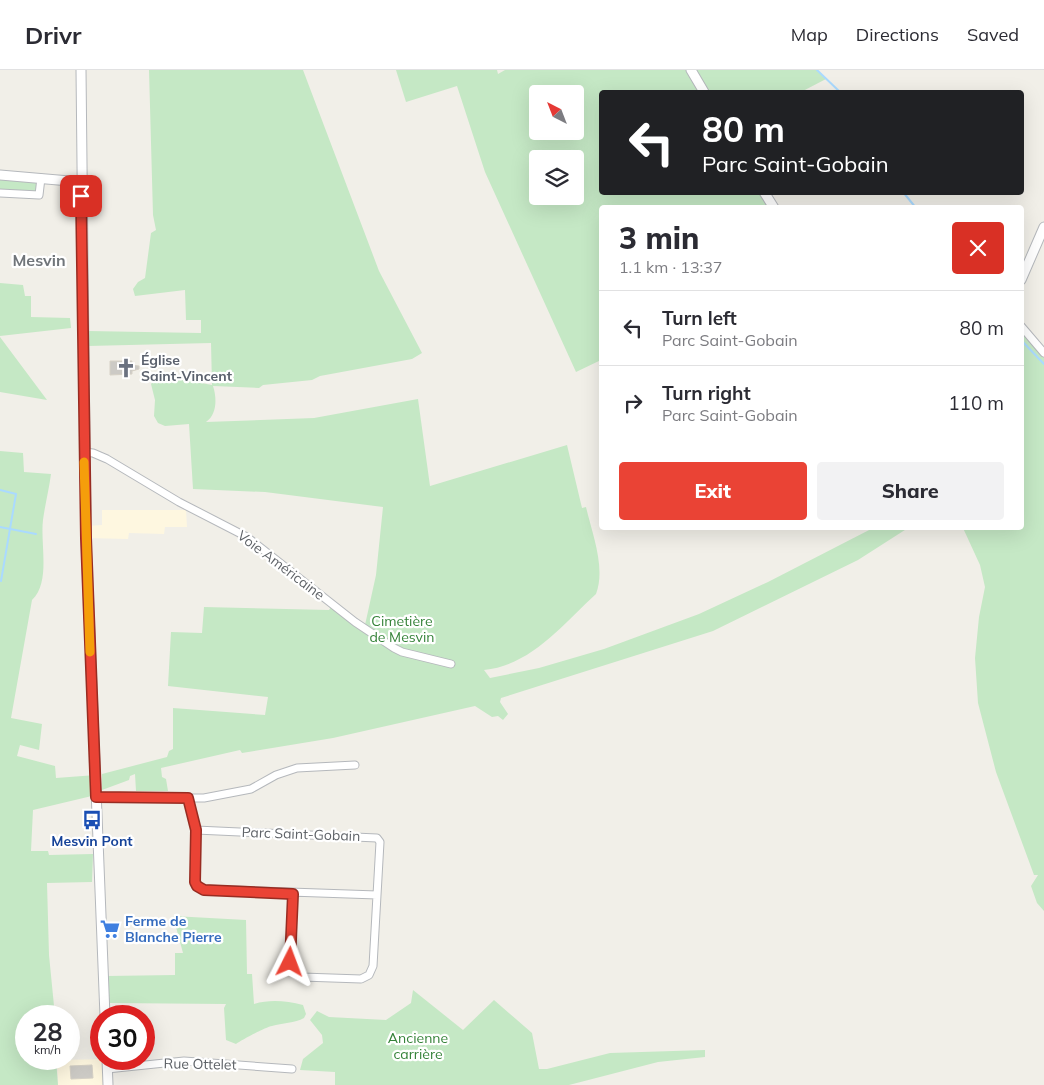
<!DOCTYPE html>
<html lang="en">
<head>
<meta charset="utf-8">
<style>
	:root { --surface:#fff; --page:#f2f2f3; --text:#2b2b33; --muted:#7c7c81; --line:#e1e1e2; --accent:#ea4335 }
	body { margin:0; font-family:Mulish,sans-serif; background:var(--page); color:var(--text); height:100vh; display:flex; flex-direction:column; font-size:19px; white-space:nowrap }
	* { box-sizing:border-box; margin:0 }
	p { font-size:16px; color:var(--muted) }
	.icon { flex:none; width:28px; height:28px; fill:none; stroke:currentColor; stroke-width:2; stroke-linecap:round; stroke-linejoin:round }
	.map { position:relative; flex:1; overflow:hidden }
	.side { position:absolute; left:599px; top:135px; width:425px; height:325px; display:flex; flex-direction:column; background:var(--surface); border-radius:5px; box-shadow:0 5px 20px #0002 }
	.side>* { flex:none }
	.hud { position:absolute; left:599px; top:20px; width:425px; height:105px; border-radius:5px; box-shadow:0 5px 20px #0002; background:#202124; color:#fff; overflow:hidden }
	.needle { width:32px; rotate:318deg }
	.controls { position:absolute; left:529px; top:15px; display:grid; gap:10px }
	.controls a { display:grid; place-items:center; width:55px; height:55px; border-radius:5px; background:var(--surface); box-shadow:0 5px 20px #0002; font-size:25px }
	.speed { position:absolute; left:15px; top:935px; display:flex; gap:10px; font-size:25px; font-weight:700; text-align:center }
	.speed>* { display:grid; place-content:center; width:65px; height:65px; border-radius:50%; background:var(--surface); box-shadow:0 5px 20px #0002; line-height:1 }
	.speed small { font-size:12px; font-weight:400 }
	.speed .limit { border:8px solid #d22; background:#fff; color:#111 }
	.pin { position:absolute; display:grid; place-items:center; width:42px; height:42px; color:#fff; margin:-21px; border-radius:10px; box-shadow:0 2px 8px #0006 }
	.me { position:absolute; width:55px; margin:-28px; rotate:3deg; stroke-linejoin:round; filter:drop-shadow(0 0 4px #0008) }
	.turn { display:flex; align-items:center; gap:18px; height:105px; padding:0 20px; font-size:22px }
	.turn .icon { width:65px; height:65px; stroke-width:2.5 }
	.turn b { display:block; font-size:35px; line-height:42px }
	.round { display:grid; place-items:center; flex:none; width:52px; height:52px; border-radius:5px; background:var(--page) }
	.head { display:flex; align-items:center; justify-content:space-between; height:85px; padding:0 20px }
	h1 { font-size:30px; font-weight:800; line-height:38px }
	.cta { display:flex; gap:10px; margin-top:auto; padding:10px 20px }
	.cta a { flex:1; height:58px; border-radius:5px; background:var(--accent); color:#fff; font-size:20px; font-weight:800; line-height:58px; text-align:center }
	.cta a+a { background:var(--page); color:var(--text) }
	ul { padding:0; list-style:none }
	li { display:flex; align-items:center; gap:15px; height:75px; padding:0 20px; border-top:1px solid var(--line) }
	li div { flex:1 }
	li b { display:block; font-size:19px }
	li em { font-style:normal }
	header { display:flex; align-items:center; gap:30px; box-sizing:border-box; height:70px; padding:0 25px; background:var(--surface); border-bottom:1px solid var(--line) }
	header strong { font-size:24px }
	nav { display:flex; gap:28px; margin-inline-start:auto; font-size:18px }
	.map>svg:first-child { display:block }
	.commercial { fill:#fef7e0 }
	.green { fill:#c5e8c5; fill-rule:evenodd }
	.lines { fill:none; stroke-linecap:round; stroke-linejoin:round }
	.stream { stroke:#aadaff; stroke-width:2 }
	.building { fill:#cccac5; stroke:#d6d1c6 }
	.minor-casing { stroke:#b5b8bc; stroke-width:9 }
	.tertiary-casing { stroke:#b5b8bc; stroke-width:11 }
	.minor { stroke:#fff; stroke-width:7 }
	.tertiary { stroke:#fff; stroke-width:9 }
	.route-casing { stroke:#982c22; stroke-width:12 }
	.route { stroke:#ea4335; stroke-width:9 }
	.slow { stroke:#f59e0b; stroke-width:9 }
	.labels { text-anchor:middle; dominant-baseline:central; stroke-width:4.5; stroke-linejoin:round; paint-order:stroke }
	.worship-label { font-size:14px; font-weight:bold; fill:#5b616d; stroke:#fff; text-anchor:start }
	.street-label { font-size:14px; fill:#5f6368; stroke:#fff }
	.park-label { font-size:14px; fill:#348238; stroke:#fff }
	.transit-label { font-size:14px; font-weight:bold; fill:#164399; stroke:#fff }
	.shop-label { font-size:14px; font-weight:bold; fill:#366cbe; stroke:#fff; text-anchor:start }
	.quarter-label { font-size:16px; font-weight:bold; fill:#70757a; stroke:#fff }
</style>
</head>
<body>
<header>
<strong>Drivr</strong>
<nav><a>Map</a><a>Directions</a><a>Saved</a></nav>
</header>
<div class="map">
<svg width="1044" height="1015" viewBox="0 0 1044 1015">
	<rect width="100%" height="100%" fill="#f1efe8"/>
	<path class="commercial" d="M102,440H186L187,457H165L164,464L129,463L128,469L86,468V456L102,455Z
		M107,989L108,1015H58L57,990Z"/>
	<path class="green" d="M149,0H303L379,201L422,283L412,289L320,306L312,310L263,315L259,318L213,316C217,328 217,345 206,352L314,348L418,329L430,416L567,375L582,438L586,437C592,463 606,498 596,524C563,554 532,595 484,600L490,608L539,598L604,579L699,544L768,512L873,458H908L858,490L713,561L501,628L500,632L508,644L503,650L498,646L492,647L475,636L333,668L242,683L240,680L161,698L162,707L166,709L168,721H136L135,704L130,706L129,710L102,720V704L167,687L169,681L173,679V638L265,645L268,627L168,616L171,562L202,563L204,537L329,540L333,534L365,555L376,505L383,437L265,422L193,419L189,354L165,356L158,353L154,346L155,330L151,314L156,308H174L212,315L211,273L88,276V261L201,263V250H186L185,220L135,226L133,219L138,212L145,208L151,163L156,160L153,145Z
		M396,0H497L498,4L505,0H817L826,9L801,22H601V122L764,123L774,137L601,138V290L576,302L485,102L457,16L406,32ZM538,24H575V61H538ZM538,89H575V126H538Z
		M0,105L41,108L39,125L0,123Z
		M0,213L23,215L25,226H31V247L70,248L71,258L0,266Z
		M1021,256L1044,281V841L1037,833L1031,816L1038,805H1034L996,702L978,633L975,588L979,547L985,517L980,495L963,458H1021Z
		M0,267L47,330L0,322Z
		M0,381L23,383L24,402L51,404C49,419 45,435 43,450C40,474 51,512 32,530L11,648L42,654L39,680L20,675L17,686L55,696L56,708L96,705L91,715L96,725L33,740L31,781H48L49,785L93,784L92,812L47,813L49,885L55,946H26V989H56L58,1015H0Z
		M173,846L246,850L247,904H252L254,934C271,929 286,931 303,935L306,944L304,948C295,953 282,953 272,956C266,957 241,970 236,974L226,970L224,938L226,934L109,933L107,906L175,905V883H183Z
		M413,920L463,960L494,930L532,963L539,999H547L610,983L705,980V987L658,992L569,1015H335V1002L300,1000L303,989L323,973L322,965L310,950L317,941L329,947L386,950L411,933Z"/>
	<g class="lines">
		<path class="stream" d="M817,0L840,22
			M903,122L916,138
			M1021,270L1044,294
			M0,420L16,424L1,511
			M0,457L36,464"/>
	</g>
	<path class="building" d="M110,291H132L131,295L139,296V299L132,301V304L110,305Z
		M92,995L93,1008L71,1009L70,996Z"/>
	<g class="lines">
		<defs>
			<path id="minor" d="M0,123L39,125L41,108
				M1021,256L1044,283
				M84,382L93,383L107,389L179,432L247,467L355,552L394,578L402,582L451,594
				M96,727L188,728L196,760L195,812L202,819L377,825
				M188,728H204L251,719L276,705L297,698L355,695
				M196,760L377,768L380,772L373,896L369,905L361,909L302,907L293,902L290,892L293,824
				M107,999L184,991L292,999"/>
			<path id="tertiary" d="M81,0L86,468L105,946
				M691,0L704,22
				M0,105L81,112
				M764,122L774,138
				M1021,210L1044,157
				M107,989L108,1015"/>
		</defs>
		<use href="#minor" class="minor-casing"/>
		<use href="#tertiary" class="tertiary-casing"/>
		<use href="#minor" class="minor"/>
		<use href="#tertiary" class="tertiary"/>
	</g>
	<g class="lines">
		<defs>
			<path id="route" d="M81,126L86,468L96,727L188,728L196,760L195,812L197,816L204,820L293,824L290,892"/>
		</defs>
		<use href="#route" class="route-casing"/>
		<use href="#route" class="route"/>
		<path class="slow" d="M84,392L90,582"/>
	</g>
	<defs>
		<symbol id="church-bare" viewBox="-9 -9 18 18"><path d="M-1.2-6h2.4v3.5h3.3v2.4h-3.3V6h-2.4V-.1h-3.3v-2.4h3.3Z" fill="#6b7280" stroke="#fff" stroke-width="2.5" paint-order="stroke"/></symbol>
		<symbol id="bus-bare" viewBox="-9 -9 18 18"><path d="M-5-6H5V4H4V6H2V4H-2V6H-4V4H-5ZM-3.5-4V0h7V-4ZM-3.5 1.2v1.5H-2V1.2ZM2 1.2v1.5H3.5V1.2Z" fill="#1a4fb4" stroke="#fff" stroke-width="2.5" paint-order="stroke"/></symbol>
		<symbol id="supermarket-bare" viewBox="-9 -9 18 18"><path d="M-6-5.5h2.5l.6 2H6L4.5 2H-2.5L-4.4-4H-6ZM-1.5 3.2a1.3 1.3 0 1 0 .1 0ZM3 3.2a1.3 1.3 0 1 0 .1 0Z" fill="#3f7fe0" stroke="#fff" stroke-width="2.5" paint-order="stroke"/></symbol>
	</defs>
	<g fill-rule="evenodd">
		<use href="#church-bare" x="112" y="284" width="28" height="28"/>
		<use href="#bus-bare" x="78" y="736" width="28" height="28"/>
		<use href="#supermarket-bare" x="96" y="845" width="28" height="28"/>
	</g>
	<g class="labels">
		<g class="worship-label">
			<text x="141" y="290">Église<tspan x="141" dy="16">Saint-Vincent</tspan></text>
		</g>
		<g class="street-label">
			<text transform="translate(281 495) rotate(37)">Voie Américaine</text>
			<text transform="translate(301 764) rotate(2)">Parc Saint-Gobain</text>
			<text transform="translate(200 994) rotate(1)">Rue Ottelet</text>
		</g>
		<g class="park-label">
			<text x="402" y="551">Cimetière<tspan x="402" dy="16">de Mesvin</tspan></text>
			<text x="418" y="968">Ancienne<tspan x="418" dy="16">carrière</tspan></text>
		</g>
		<g class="transit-label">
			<text x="92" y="771">Mesvin Pont</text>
		</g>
		<g class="shop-label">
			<text x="125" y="851">Ferme de<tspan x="125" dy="16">Blanche Pierre</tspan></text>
		</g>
		<g class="quarter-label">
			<text x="39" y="190">Mesvin</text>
		</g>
	</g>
</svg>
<div class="controls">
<a><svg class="needle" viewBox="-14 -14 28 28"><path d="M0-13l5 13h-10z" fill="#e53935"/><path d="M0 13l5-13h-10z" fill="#7c7c81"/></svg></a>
<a><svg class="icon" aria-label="layers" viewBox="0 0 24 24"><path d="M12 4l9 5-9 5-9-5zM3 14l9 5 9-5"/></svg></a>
</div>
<div class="speed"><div>28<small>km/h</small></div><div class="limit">30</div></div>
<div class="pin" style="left:81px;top:126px;background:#d93025"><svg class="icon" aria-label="arrive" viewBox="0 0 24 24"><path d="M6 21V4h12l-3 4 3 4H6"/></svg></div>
<svg class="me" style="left:290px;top:892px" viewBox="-20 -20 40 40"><path d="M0-17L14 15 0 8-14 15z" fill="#ea4335" stroke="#fff" stroke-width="4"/></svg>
<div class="hud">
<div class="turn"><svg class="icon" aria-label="left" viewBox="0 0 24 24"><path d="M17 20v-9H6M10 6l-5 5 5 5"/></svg><div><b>80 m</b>Parc Saint-Gobain</div></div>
</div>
<section class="side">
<div class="head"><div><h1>3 min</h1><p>1.1 km · 13:37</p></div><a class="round" style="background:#d93025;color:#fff"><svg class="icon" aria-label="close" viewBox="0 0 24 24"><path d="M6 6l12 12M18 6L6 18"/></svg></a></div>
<ul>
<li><svg class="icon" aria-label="left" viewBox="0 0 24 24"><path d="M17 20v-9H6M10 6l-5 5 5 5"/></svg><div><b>Turn left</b><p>Parc Saint-Gobain</p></div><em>80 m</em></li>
<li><svg class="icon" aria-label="right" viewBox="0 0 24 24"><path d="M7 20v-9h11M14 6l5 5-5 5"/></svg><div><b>Turn right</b><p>Parc Saint-Gobain</p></div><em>110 m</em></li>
</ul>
<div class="cta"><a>Exit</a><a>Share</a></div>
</section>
</div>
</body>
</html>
